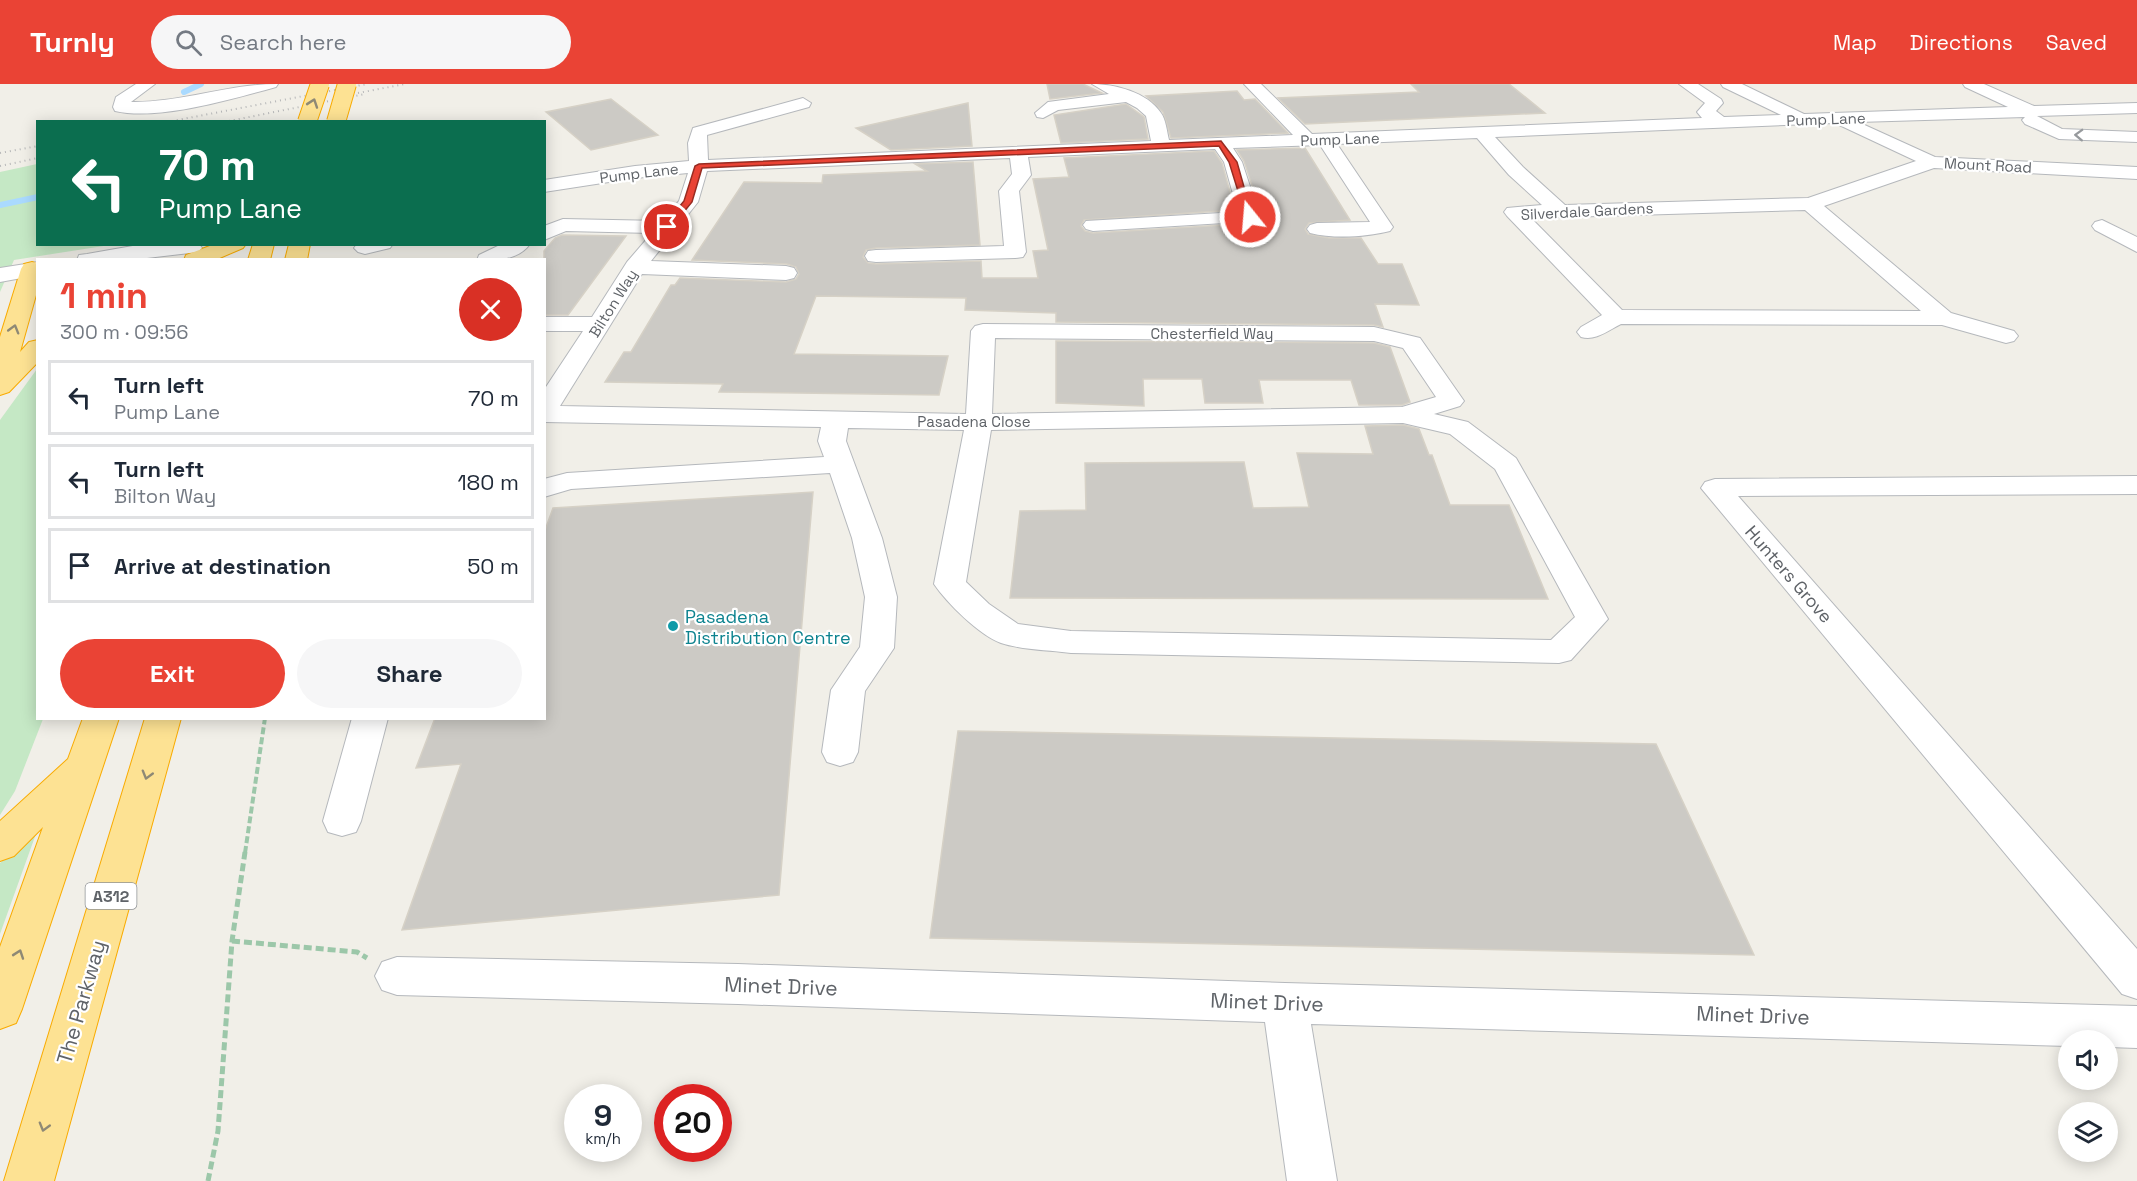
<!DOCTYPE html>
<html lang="en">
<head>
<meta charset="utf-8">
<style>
	:root { --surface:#fff; --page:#f6f6f7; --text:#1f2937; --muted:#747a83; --line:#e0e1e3; --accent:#ea4335 }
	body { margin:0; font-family:"Space Grotesk",sans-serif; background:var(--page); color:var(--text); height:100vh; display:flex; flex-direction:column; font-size:22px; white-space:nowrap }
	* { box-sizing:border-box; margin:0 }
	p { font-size:20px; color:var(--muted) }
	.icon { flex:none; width:33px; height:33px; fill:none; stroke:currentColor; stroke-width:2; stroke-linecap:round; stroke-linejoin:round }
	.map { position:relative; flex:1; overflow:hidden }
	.sheet { position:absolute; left:36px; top:174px; width:510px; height:462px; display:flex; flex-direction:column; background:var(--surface); border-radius:0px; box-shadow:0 3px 15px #0003 }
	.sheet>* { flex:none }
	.hud { position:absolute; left:36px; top:36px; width:510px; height:126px; border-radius:0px; box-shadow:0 3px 15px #0003; background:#0b6e4f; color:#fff; overflow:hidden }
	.controls { position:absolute; left:2058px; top:946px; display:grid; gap:12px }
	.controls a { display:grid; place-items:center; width:60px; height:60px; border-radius:50%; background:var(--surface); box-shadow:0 3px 15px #0003; font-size:30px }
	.speed { position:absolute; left:564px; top:1000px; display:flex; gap:12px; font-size:30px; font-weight:700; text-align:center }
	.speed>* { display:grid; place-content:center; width:78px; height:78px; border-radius:50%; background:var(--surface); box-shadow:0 3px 15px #0003; line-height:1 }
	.speed small { font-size:15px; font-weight:400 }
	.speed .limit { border:9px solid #d22; background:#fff; color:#111 }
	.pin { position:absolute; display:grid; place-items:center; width:51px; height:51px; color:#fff; margin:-26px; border:3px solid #fff; border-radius:50%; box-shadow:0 2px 6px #0007 }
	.me { position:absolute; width:66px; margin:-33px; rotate:343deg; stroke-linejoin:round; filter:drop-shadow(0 0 4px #0008) }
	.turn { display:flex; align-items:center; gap:21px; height:126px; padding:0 24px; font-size:27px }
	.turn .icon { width:78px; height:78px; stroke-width:2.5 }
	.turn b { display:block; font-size:42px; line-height:51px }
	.round { display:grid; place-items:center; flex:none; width:63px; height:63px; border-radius:32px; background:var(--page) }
	.head { display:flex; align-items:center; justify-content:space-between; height:102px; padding:0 24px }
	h1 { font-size:36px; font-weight:600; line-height:45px; color:var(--accent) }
	.primary-button { display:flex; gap:12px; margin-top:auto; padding:12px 24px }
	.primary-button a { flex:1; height:69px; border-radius:36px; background:var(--accent); color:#fff; font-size:24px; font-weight:600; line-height:69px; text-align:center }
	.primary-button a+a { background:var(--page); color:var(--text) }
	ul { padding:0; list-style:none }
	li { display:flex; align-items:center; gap:18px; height:75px; margin:0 12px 9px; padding:0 12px; border:3px solid var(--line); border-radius:0px }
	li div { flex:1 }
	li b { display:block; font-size:22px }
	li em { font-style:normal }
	header { display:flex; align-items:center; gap:36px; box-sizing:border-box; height:84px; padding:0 30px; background:var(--accent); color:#fff }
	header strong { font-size:28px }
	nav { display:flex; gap:33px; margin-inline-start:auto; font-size:21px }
	.search { width:420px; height:54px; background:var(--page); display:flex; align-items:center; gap:15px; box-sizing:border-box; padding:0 21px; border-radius:33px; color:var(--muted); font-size:22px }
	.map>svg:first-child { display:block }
	.green { fill:#c5e8c5 }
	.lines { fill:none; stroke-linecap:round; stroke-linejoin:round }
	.stream { stroke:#aadaff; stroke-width:6 }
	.building { fill:#cccac5; stroke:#d6d1c6; stroke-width:1.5 }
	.minor-casing { stroke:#b5b8bc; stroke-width:2 }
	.highway-casing { stroke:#f9ab00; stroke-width:2 }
	.path-far1 { stroke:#9cc7a9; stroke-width:4; stroke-dasharray:7 3; stroke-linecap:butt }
	.path { stroke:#9cc7a9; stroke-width:5; stroke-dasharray:8 4; stroke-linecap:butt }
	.minor { fill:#fff; fill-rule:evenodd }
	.highway { fill:#fde293; fill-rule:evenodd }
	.rail { stroke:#b6b7b8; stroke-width:2; stroke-dasharray:1 4; stroke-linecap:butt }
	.highway-bridge-casing { stroke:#f9ab00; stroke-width:20; stroke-linecap:butt }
	.highway-bridge { stroke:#fde293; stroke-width:18 }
	.oneway { stroke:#8e8975 }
	.oneway2 { stroke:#979a9d }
	.route { fill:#ea4335; stroke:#982c22; stroke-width:1.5 }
	.culture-dot { fill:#0f9aa8; stroke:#fff; stroke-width:2 }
	.labels { text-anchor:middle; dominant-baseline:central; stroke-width:4.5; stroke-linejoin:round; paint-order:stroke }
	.far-street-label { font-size:15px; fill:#5f6368; stroke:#fff }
	.shield { fill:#fff; stroke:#8f9295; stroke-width:1.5 }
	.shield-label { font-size:16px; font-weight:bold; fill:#5f6368 }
	.street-label { font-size:18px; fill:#5f6368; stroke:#fff }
	.culture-label { font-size:18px; fill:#0d838f; stroke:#fff; text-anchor:start }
	.near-street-label { font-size:21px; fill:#5f6368; stroke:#fff }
</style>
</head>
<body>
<header>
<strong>Turnly</strong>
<div class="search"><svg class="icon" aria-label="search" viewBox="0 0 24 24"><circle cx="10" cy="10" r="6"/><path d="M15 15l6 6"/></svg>Search here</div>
<nav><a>Map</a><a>Directions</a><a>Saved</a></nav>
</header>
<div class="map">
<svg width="2137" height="1097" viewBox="0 0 2137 1097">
	<rect width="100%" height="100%" fill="#f1efe8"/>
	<path class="green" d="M37,80L38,160L110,161L14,176L0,208V88Z
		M37,285L38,634L43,635L15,707L0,731V336Z
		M37,747L0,850V779Z"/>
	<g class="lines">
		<path class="stream" d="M184,8L201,0
			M0,121L38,113"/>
	</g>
	<path class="building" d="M1047,0H1083L1102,9L1050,15Z
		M1411,0H1509L1545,29L1305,40L1278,14L1419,8Z
		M1237,7L1244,16L1255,15L1288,49L1171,54L1163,28L1146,12Z
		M611,15L658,51L591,66L546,28Z
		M968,19L972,62L891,66L856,44Z
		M1126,20L1144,33L1148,55L1061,59L1054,31Z
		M1305,64L1350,136L1309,139L1305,145L1308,150L1329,154H1361L1378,180H1402L1419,221L1375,220L1383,243L1374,241L1056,238V229L965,226L966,214L816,212L794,270L948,272L939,311L719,308L723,300L605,298L624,268H631L671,201H675L680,194L786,198L796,195L799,190L796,183L787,180L692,176L744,98L822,99L823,91L927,87L915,80L973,78L980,161L876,164L866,166L863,173L868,179L876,180L981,177L982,194H1038L1033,167L1048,166L1033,95L1069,93L1064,74L1214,67L1222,79L1235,126L1084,136L1081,142L1085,147L1093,149L1257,139L1262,132L1244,77L1237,66Z
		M562,151L626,152L568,231H544V167L555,154Z
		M1056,257L1374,259L1390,263L1410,318L1402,321H1359L1351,296H1259L1263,319H1205L1202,295H1143L1144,322L1056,319Z
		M1403,341L1419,345L1429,371H1432L1450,421H1509L1548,515L1010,514L1020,427L1086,426L1085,379L1244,378L1253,424L1309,423L1297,369L1373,370L1365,342Z
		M813,408L779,811L402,846L461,680L416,684L435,634H544V449L553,424Z
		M958,647L1656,660L1754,871L930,854Z"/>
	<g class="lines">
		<defs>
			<path id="minor" d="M136,0H155L131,18C181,19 228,0 278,0L276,3C232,15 159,37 115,27L113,23L116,13Z
				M1092,0C1115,0 1147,8 1161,29C1166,36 1167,48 1169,56L1293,51L1244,0H1261L1312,50L1702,34L1697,28L1705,19L1679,0H1698L1721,15L1723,19L1716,27L1724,33L1781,31L1723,3L1721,0H1742L1804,30L2008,23L1965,3L1963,0H1984L2034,22L2137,19V29L2037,32L2062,45L2137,48V58L2059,55L2025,40L2022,36L2025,33L1858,38L1935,73L2137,83V95L1934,84L1824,122L1951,229L2014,247L2018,252L2014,257L2006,259L1942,241L1621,240C1607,247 1596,257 1581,253L1577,248L1581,243L1602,231L1507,132L1504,128L1507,124L1542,121L1509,91L1477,54L1337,60L1393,143L1390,147C1366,153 1334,155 1310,149L1307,145L1310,141L1317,139L1370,138L1320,61L1233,64L1242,78L1260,133L1257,137L1093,147L1086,145L1083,141L1086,137L1238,128L1224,78L1215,65L1028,73L1031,91L1019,107L1026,168L1023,173L1015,174L876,178L868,177L865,172L868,167L876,166L1004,162L999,107L1012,90L1010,74L707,87L698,118L651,177L786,182L794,184L797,189L794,194L786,196L642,190L560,322L966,330L971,247L975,242L983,240L1374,243L1420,254L1464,317L1460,322L1434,330L1468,338L1516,374L1608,535L1571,576L1559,579L1071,569C1048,566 1022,566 1001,559C979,551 947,519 934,500L964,346L848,344L846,357L882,454L897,513L894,564L865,607L858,668L853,678L840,682L827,678L822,668L831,606L860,563L865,513L852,454L830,389L571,405L544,413V395L567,389L824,373L818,357L821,343L544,338V306L583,247H544V233H592L627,178L652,149L566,147L544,156V142L563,135L662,137L679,117L688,89L635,94L544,108V96L635,82L689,77L688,59L693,44L803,14L811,19L809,23L707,51L708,76L1151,57L1146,32L1137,24L1126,18L1058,26L1043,34L1037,33L1035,29L1048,18L1109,10ZM1835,39L1916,77L1808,114L1565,121L1523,83L1495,53ZM1805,126L1921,227L1622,226L1531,134ZM995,254L1374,257L1403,264L1436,313L1402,323L992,330ZM1403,339L1450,350L1495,385L1575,533L1551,556L1071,547L1018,540L989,520L966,498L991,346Z
				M2102,136L2137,153V168L2095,146L2092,142L2095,138Z
				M144,160H199L202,164L198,168L130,176H77L79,171L87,170Z
				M357,160H393L390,164L365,170L358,168L354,164Z
				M502,160H530C518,177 495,176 477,176L479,171Z
				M38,178V191L0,198V184Z
				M2137,392V410L1738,412L2137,865V915L2122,910L1701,404L1705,398L1715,395Z
				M352,634H388L361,737L356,748L342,752L328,748L323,737Z
				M397,873L738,880L1285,899L2137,922V964L2108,963V957H2068V962L1311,940L1337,1097H1287L1265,938L738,920L397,911L382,906L375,892L382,878Z"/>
			<path id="highway" d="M215,160H246L243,164L215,176H184L186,171Z
				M253,160H274L270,176H248Z
				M289,160H310L307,176H285Z
				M32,178L38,180V204L20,268L29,258L38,256V278L9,308L0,311V253L21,185L24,180Z
				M83,634H119L22,925L16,939L0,945V863L43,743L14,772L0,777V737L68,675Z
				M145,634H181L54,1097H4Z"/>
		</defs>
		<use href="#minor" class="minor-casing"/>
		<use href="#highway" class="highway-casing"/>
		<path class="path-far1" d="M245,769L265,634"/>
		<path class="path" d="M232,857L357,868L367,874
			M208,1097L218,1047L232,857L245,768"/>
		<use href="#minor" class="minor"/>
		<use href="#highway" class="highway"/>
		<path class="rail" d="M358,9L405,0
			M167,38L367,0
			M224,38L365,10
			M0,69L38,62
			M0,82L38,74"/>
		<defs>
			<path id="highway-bridge" d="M307,38L320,0
				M336,38L347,0"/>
		</defs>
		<use href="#highway-bridge" class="highway-bridge-casing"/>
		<use href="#highway-bridge" class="highway-bridge"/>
	</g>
	<defs><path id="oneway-chevron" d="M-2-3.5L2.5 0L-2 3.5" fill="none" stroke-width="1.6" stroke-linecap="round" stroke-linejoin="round" transform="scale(1.5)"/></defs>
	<g class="oneway">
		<use href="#oneway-chevron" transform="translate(313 19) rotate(-71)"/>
		<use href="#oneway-chevron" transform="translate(14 245) rotate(-74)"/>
		<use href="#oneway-chevron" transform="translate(147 691) rotate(106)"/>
		<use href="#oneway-chevron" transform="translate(19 870) rotate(-71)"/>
		<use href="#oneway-chevron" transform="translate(44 1043) rotate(106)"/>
	</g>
	<use class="oneway2" href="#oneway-chevron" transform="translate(2079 51) rotate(-178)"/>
	<path class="route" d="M1221,57L1237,78L1253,135L1246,133L1229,78L1219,62L702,84L692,118L670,145L663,143L684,117L695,82L699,80Z"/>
	<circle class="culture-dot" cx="673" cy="542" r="6"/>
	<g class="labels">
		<g class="far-street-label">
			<text transform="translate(1826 35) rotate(-2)">Pump Lane</text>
			<text transform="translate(1340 55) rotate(-2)">Pump Lane</text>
			<text transform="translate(1988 81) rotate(3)">Mount Road</text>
			<text transform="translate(639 89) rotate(-7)">Pump Lane</text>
			<text transform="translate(1587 127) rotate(-3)">Silverdale Gardens</text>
			<text transform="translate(613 219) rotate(-58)">Bilton Way</text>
			<text x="1212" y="249">Chesterfield Way</text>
			<text x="974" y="337">Pasadena Close</text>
		</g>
		<rect class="shield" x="85.5" y="799" width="51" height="26" rx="4.5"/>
		<g class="shield-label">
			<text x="111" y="812">A312</text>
		</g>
		<g class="street-label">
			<text transform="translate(1789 490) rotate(49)">Hunters Grove</text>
		</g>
		<g class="culture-label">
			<text x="685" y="532">Pasadena<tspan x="685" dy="21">Distribution Centre</tspan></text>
		</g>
		<g class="near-street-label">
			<text transform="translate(781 902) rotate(2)">Minet Drive</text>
			<text transform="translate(81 918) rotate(-74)">The Parkway</text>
			<text transform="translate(1267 918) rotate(2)">Minet Drive</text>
			<text transform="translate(1753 931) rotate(2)">Minet Drive</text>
		</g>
	</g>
</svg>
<div class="controls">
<a><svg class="icon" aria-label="sound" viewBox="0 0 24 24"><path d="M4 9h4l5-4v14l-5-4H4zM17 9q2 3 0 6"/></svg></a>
<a><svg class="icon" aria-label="layers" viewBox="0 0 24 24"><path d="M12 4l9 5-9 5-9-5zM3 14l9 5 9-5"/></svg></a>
</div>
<div class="speed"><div>9<small>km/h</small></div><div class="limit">20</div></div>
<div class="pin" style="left:667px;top:143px;background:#d93025"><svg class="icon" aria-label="arrive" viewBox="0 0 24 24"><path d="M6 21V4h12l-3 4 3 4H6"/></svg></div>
<svg class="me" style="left:1250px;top:133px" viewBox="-20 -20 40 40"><circle r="17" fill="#ea4335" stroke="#fff" stroke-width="3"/><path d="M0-11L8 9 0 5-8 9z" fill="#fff"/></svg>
<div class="hud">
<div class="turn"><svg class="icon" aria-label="left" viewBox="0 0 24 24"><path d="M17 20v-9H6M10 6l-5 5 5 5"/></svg><div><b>70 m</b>Pump Lane</div></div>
</div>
<section class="sheet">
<div class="head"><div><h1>1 min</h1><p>300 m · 09:56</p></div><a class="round" style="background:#d93025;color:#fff"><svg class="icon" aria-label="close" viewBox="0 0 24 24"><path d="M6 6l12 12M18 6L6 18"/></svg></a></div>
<ul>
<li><svg class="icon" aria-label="left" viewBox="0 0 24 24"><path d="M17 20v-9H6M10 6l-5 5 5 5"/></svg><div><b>Turn left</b><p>Pump Lane</p></div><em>70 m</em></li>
<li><svg class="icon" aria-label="left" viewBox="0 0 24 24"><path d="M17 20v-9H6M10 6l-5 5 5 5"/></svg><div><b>Turn left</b><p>Bilton Way</p></div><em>180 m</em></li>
<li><svg class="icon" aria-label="arrive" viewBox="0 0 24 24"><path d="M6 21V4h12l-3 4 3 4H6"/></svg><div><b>Arrive at destination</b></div><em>50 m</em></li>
</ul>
<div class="primary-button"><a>Exit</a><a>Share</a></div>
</section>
</div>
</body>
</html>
